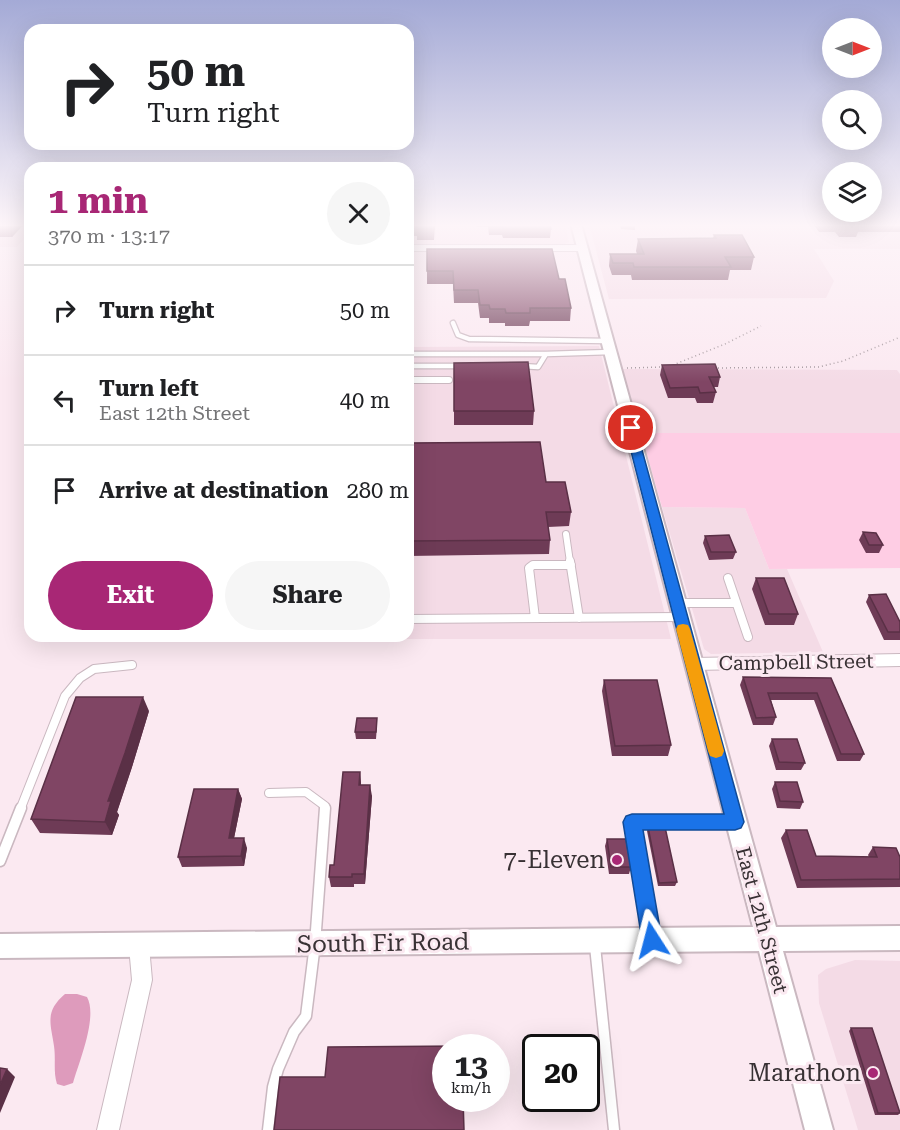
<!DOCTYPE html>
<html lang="en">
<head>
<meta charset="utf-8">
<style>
	:root { --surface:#fff; --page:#f6f6f6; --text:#202124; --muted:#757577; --line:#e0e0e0; --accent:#a82775 }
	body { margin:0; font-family:"Roboto Serif",serif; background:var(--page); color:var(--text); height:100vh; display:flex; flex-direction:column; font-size:22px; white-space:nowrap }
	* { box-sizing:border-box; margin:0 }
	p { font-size:20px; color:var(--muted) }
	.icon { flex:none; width:33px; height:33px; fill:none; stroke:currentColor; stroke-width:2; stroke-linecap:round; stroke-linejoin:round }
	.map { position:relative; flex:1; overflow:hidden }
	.panel { position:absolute; left:24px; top:162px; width:390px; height:480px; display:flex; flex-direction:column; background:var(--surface); border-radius:18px; box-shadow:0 6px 24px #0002 }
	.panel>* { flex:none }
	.top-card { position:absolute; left:24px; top:24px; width:390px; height:126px; border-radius:18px; box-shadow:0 6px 24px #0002; background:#fff; color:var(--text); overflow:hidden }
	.needle { width:39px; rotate:90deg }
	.fabs { position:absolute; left:822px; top:18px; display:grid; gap:12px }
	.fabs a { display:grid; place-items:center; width:60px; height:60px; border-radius:50%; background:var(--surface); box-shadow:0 6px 24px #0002; font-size:30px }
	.speed { position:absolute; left:432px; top:1034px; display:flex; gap:12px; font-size:30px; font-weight:700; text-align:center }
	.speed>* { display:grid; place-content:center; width:78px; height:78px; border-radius:50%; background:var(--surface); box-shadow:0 6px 24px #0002; line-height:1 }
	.speed small { font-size:15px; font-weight:400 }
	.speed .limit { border:3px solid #111; border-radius:9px; background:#fff; color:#111 }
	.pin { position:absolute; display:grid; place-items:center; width:51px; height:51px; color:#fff; margin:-26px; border:3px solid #fff; border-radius:50%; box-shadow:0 2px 6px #0007 }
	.me { position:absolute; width:66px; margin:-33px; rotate:351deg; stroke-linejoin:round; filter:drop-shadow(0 0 4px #0008) }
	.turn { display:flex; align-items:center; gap:21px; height:126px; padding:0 24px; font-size:27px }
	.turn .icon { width:78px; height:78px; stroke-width:2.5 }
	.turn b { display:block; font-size:42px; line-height:51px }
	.round { display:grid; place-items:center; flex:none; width:63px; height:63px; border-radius:32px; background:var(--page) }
	.headline { display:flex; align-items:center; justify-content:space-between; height:102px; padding:0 24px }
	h1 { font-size:36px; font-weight:700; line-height:45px; color:var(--accent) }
	.cta { display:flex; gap:12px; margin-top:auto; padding:12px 24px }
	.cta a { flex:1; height:69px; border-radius:36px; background:var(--accent); color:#fff; font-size:24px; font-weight:700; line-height:69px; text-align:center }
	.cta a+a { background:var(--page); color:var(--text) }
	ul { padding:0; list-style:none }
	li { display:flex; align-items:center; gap:18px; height:90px; padding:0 24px; border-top:2px solid var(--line) }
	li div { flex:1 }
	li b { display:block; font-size:22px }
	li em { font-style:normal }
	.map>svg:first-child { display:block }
	.built { fill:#f4dbe6 }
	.green { fill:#fecde4 }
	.water { fill:#de9bbc }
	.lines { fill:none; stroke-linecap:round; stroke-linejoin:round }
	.service-far3-casing { stroke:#cab8c0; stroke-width:7 }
	.service-far2-casing { stroke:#cab8c0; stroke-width:8 }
	.service-far1-casing { stroke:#cab8c0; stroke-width:10 }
	.service-casing { stroke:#cab8c0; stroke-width:13 }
	.minor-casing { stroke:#cab8c0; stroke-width:2 }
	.tertiary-casing { stroke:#cab8c0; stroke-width:4 }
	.path { stroke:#a3969c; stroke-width:1.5; stroke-dasharray:1 3; stroke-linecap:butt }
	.service-far3 { stroke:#fff; stroke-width:4.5 }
	.service-far2 { stroke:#fff; stroke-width:6 }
	.service-far1 { stroke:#fff; stroke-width:8 }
	.service { stroke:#fff; stroke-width:10 }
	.minor { fill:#fff; fill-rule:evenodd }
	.tertiary { fill:#fff; fill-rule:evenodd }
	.wall { fill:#6e3b56 }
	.shaded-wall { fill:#5a3046 }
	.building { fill:#804564; stroke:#5a3046; stroke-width:1.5 }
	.route { fill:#1a73e8; stroke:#114b97; stroke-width:1.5 }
	.slow { fill:#f59e0b }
	.poi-dot { fill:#a82775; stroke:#fbe9f1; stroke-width:2 }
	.labels { text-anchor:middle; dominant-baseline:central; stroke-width:6; stroke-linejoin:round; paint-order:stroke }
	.street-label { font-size:20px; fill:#383134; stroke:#fbe9f1 }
	.near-poi-label { font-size:24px; fill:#383134; stroke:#fbe9f1; text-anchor:end }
	.near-street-label { font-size:24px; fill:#383134; stroke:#fbe9f1 }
</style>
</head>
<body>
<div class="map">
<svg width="900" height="1130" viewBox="0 0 900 1130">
	<rect width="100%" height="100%" fill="#fbe9f1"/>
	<path class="built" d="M0,224H30V232L17,247H0Z
		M408,224H565L569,242L564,244L408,245Z
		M589,224H900V249H814L834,281L826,298L609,299Z
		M599,346L671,639H257L253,636H408V347Z
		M623,369L897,370L900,374V433H641Z
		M662,507L745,508L769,569H787L823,652L711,654L704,649Z
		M855,960L900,961V1130H858L819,1003L818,975L826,969Z"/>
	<path class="green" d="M641,433H900V568L769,569L745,508L662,507Z"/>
	<path class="water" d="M65,994H77L87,997C98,1017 79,1062 73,1083L64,1086L57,1084C53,1071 56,1060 54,1046C51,1024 44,1012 65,994Z"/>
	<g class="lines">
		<defs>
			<path id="service-far3" d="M453,323L458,335L469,339L607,341
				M408,354H546
				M408,366H463
				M522,366L538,367L546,354L611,352"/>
			<path id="service-far2" d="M408,380H449
				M566,534L570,562"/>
			<path id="service-far1" d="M570,561L579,618
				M728,578L748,637
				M678,603H736
				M535,618L529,568L533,565H571
				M408,619L680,617
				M269,793L306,792L325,806V810
				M20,810L65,696L80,678L94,669L132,665"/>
			<path id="service" d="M0,861L21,808
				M652,937L632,822H732
				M595,946L614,1130
				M268,1130L273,1087L278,1069L294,1032L306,1016L315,944L325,808"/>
			<path id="minor" d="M408,245H583L587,248L583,251H408Z
				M900,654V666L693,670L688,668L685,664L688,660L693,658Z
				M139,936L146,939L149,946L152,980L119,1130H97L132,980L129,946L132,939Z"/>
			<path id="tertiary" d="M571,224H581L776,927L900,926V950L783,951L833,1130H805L759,951L0,958V934L753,927Z"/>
		</defs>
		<use href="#service-far3" class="service-far3-casing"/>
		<use href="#service-far2" class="service-far2-casing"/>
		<use href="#service-far1" class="service-far1-casing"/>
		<use href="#service" class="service-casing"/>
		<use href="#minor" class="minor-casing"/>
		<use href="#tertiary" class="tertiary-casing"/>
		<path class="path" d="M673,365L725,344L761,326
			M627,368L663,367
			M714,368L819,367L843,361L898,338"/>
		<use href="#service-far3" class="service-far3"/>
		<use href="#service-far2" class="service-far2"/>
		<use href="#service-far1" class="service-far1"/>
		<use href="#service" class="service"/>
		<use href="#minor" class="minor"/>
		<use href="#tertiary" class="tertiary"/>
	</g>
	<path class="wall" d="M0,224H24L12,237H0Z
		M408,224H435L434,240H417V236H408Z
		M475,224H550L551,229L550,238H503L502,235H489L488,227H477Z
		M620,224H679V226L635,225V230L621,229Z
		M813,224H900V232H858L856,237H839L835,232H819Z
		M714,235L754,257L751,270H730L728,280H632L631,275H612L609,266L610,254H637L636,251L638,239L713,238Z
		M427,249L559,279L571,308L570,321H530L529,326H505V323H489V318H480L478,303H454L453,284H427Z
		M454,363L534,411L533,425H454Z
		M662,365L720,377L718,387H714L716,392L713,403H697L695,398H668L660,375Z
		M408,443L546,482L571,512L569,526L548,527L550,540L549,554L408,556Z
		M863,532L883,545L879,553H866L859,540Z
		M705,536L736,552L733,559L709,560L703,543Z
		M756,578L798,614L794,625H765L752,589Z
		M869,595L900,622V640H884L866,602Z
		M743,677L831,678L864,754L860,761H837L814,700H771L776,717L773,725H753L740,685Z
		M604,680L671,745L668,756H612L602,691Z
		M149,711L132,767L117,812L119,815L112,835L40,833L31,819Z
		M377,718V725L376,739H356L355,732Z
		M772,739L805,763L801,770H776L769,746Z
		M360,772L361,785L372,796L365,884H354V887H331L329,877L334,865Z
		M775,782L803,802L800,809L777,808L772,789Z
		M238,789L242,799L234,838L247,848L244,866L182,867L178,857Z
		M648,827L677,882L675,886H658L647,831Z
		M786,830L816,856L869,857L868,855L873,847L900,857V887L797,888L781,838Z
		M607,839L631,867L629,874H609L605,846Z
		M851,1028L900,1113L898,1115H875L849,1031Z"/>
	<path class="shaded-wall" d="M10,224H24L12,237L8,226Z
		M143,697L149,711L132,767L117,812L119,815L112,835L105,822L108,801Z
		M360,772L361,783L360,796L359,785Z
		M370,785L372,796L365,884L364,874Z
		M238,789L242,799L232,848L229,838Z
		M244,838L247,848L244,866L241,856Z
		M7,1069L15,1077L0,1113V1085Z"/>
	<path class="building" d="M0,224H10L8,226H0Z
		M408,224H434V229H417V225H408Z
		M489,224H550L551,229H503V226H489Z
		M842,224H859L860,225H843Z
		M714,235H742L754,257H725L731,267H634L633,263H613L610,254H644L638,239L716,238Z
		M427,249H552L559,279H565L571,308H530V313H506L505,309H490L489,305H480L478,290H454L453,271H427Z
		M528,362L534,411H454V363Z
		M715,364L720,377H709L716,392L700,393L698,387L670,388L662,365Z
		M540,442L546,482H565L571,512H546L550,540L408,541V443Z
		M863,532L876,533L883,545H869Z
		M729,535L736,552H711L705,536Z
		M756,578H784L798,614H769Z
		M886,594L900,622V632H888L869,595Z
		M743,677L831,678L864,754H841L817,693H768L776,717L756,718Z
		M604,680H657L671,745L615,746Z
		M76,697H143L125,753L108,801H111L105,822L31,819Z
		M357,718H377L376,732H355Z
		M772,739H797L805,763L779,762Z
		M343,772H360L359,785H370L364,874H352V877H329L330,865H334Z
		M775,782H797L803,802L780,801Z
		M194,789H238L229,838H244L241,856L178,857Z
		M648,827H665L677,882L659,883Z
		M786,830H807L816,856L877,857L873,847L896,848L900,857V879L801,880Z
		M607,839H626L631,867H611Z
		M851,1028H872L900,1113H878Z
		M463,1046V1047H446V1098H463L464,1130H274L280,1077H325L328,1047Z
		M0,1068L7,1069L0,1085Z"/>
	<linearGradient id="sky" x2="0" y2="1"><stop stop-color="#a4aad6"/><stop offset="0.59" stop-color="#fdf5f9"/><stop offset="1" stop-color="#fdf5f9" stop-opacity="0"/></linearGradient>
	<rect width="900" height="382" fill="url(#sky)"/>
	<path class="route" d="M631,425L636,428L744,822L741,828L735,830H643L662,940L659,947L652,950L645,947L642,940L623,822L626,816L632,814H724L625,428Z"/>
	<path class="slow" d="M683,624L688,625L690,629L724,751L722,756L716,758L710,756L708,751L676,629L678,625Z"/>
	<g class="poi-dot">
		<circle cx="617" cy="860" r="6"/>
		<circle cx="873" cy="1073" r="6"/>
	</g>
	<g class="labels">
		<g class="street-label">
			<text transform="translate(796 662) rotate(-1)">Campbell Street</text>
			<text transform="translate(762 920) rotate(75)">East 12th Street</text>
		</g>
		<g class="near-poi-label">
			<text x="605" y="860">7-Eleven</text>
			<text x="861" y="1073">Marathon</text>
		</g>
		<g class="near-street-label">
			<text transform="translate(383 943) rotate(-1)">South Fir Road</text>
		</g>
	</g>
</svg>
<div class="fabs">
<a><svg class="needle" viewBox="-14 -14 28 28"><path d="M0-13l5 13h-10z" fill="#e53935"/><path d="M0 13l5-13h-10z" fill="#757577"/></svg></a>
<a><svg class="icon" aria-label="search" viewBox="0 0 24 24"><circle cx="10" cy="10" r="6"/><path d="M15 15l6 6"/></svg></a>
<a><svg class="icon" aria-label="layers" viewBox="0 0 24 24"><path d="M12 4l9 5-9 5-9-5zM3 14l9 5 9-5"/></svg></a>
</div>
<div class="speed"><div>13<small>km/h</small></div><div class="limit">20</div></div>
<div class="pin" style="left:631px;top:428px;background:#d93025"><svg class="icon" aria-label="arrive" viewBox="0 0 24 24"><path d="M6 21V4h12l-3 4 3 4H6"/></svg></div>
<svg class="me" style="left:652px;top:940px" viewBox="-20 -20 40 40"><path d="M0-17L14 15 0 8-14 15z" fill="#1a73e8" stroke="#fff" stroke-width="4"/></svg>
<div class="top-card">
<div class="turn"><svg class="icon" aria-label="right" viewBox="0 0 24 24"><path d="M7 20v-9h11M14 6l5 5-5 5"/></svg><div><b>50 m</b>Turn right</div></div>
</div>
<section class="panel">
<div class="headline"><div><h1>1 min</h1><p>370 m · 13:17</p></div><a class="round"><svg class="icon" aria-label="close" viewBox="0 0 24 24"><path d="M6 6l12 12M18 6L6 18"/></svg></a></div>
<ul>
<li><svg class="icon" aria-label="right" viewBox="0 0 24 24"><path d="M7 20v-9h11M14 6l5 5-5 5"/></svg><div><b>Turn right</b></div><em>50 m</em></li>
<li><svg class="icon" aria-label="left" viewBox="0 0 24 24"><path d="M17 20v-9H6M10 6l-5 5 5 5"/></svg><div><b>Turn left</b><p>East 12th Street</p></div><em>40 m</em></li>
<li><svg class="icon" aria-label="arrive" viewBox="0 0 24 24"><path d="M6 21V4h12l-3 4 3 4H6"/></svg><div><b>Arrive at destination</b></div><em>280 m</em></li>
</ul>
<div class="cta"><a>Exit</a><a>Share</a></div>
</section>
</div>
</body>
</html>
